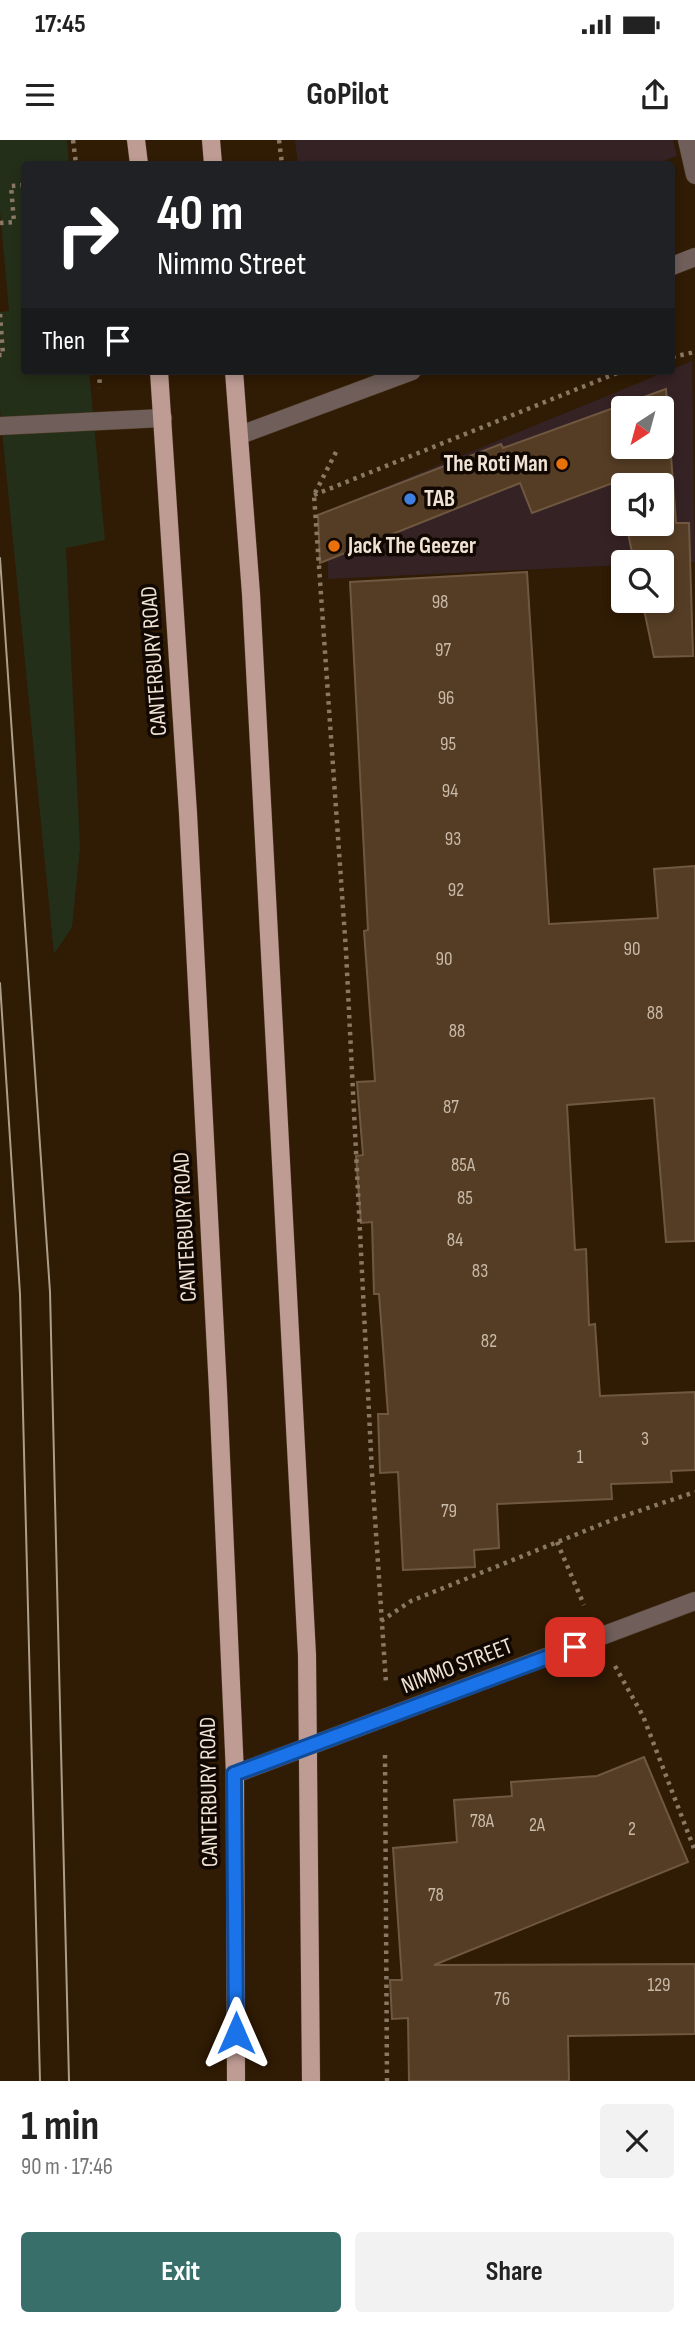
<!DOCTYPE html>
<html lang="en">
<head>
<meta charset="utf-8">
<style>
	:root { --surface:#fff; --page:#f2f2f2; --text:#222; --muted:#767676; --accent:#396f6b }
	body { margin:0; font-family:"Sofia Sans Condensed",sans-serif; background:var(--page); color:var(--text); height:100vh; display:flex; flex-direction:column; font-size:26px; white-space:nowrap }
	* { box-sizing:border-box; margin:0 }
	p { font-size:23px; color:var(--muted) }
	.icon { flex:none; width:38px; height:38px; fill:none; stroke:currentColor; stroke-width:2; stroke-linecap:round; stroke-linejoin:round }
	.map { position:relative; height:1941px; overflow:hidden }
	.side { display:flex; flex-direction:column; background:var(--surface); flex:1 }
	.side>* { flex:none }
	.hud { position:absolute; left:21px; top:21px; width:654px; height:214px; border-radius:7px; box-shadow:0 4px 10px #0003; background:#202124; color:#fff; overflow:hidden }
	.needle { width:46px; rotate:216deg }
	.tools { position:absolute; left:611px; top:256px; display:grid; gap:14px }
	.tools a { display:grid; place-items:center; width:63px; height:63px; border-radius:7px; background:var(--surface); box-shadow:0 4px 10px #0003; font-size:35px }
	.pin { position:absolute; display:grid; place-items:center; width:60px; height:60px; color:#fff; margin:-30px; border-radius:14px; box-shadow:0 4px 10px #0006 }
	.me { position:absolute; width:77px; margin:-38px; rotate:0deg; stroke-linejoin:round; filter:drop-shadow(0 0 5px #0008) }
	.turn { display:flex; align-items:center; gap:24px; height:147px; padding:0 21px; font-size:32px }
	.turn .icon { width:91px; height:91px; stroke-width:2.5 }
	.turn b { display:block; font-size:49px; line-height:60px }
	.then { display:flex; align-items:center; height:66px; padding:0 21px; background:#0003; gap:14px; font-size:26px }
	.round { display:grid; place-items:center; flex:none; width:74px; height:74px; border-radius:7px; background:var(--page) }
	.head { display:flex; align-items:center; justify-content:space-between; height:119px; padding:0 21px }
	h1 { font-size:42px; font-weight:700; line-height:52px }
	.primary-button { display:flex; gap:14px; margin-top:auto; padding:14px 21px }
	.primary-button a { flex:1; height:80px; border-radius:7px; background:var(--accent); color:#fff; font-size:28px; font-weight:700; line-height:80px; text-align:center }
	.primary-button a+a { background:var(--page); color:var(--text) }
	.status { display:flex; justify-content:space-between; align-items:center; height:49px; padding:0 35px; background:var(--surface); direction:ltr }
	.status svg { height:19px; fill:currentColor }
	header { display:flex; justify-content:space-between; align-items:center; height:91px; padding:0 21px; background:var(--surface); font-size:32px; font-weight:700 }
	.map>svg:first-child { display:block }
	.commercial { fill:#352224; fill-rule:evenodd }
	.green { fill:#242f19 }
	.building { fill:#553d25; stroke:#705840; stroke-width:2; fill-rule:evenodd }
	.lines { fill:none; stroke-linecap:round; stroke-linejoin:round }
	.lane-casing { stroke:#4b3721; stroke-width:19 }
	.street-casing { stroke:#4b3721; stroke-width:19 }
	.primary-casing { stroke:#4b3721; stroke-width:19 }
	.path { stroke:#8a7865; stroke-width:4.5; stroke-dasharray:3.5 5; stroke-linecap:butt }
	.lane { stroke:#6f5e5a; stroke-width:18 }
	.street { stroke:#6f5e5a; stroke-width:18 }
	.primary { stroke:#be9c94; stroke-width:18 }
	.tram { stroke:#ad9d8b; stroke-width:2 }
	.route-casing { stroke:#114b97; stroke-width:18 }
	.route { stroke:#1a73e8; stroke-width:12 }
	.food-dot { fill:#e8710a; stroke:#110802; stroke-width:2.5 }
	.shop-dot { fill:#3f7fe0; stroke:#110802; stroke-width:2.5 }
	.labels { text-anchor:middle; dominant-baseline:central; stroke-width:7; stroke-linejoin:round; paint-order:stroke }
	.number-label { font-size:19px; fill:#c9b9a8 }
	.poi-label { font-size:23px; font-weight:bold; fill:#f0e2d4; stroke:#110802; text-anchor:start }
	.street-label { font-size:23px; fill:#f0e2d4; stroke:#110802 }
</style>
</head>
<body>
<div class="status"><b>17:45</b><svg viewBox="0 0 49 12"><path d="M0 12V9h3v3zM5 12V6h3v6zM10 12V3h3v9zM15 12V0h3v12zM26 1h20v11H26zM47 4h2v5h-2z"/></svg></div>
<header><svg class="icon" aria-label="menu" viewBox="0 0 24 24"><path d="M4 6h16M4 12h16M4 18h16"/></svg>GoPilot<svg class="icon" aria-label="share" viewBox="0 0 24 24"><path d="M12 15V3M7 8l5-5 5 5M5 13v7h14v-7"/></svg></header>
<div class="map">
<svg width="695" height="1941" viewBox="0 0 695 1941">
	<rect width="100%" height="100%" fill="#301b04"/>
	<path class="commercial" d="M295,0H673L677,16L655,24H298Z
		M692,221L695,422H623V425L328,439L327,371ZM623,268H662V306H623ZM623,345H662V383H623Z"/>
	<path class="green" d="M0,0H67L69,24H24V231H89L105,400L66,408L80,708L72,787L54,814L0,270V172L9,171L0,71Z"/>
	<path class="building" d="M666,249L676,383H689L693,516L654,517L642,460H662V422H634L626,383H662V345H623V366L618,341L532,373L520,343L320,423L318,375L501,304L503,308ZM623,268H662V306H623Z
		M527,432L549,784L658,778L654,729L695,726V1101L666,1102L654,958L567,965L575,1110L586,1109L589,1185L595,1184L600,1256L695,1252V1330L671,1331L672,1342L611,1344L612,1359L497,1364L499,1408L474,1410L475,1427L403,1430L398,1332L380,1333L378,1274H388L379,1154H374L372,1082L361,1083L356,1016L363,1015L357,942L375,941L364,791L368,790L350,442Z
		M644,1617L688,1722L434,1825L695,1824V1894L568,1896L569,1941H409L408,1878L392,1879L390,1840H402L393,1708L457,1702L454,1660L512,1656L511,1642L597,1636Z"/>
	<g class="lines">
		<defs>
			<path id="lane" d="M0,286L163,278"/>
			<path id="street" d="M687,0L695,35
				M672,126L695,117
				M240,295L412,231
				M235,1634L695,1461"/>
			<path id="primary" d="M136,0L139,24
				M211,0L213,24
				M159,231L188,673L218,1250L235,1634L236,1941
				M234,231L251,454L307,1515L311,1941"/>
		</defs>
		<use href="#lane" class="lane-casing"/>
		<use href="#street" class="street-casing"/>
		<use href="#primary" class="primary-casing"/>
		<path class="path" d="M73,0L76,24
			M279,0L282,24
			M0,83L14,82L11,46L24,45
			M0,174L3,215H0
			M672,217L695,212
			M99,231L100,248
			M336,312L314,355L346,811L372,1333L386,1543
			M314,355L622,231
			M557,1402L584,1465
			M381,1481L411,1461L612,1380L695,1352
			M615,1526L643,1576L695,1711
			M385,1615L387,1941"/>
		<use href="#lane" class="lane"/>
		<use href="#street" class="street"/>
		<use href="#primary" class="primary"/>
		<path class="tram" d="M0,418L50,1152L69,1941
			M0,843L20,1154L40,1941"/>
	</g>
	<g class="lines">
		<defs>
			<path id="route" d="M236,1893L234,1634L575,1507"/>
		</defs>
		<use href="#route" class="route-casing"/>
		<use href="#route" class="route"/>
	</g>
	<g class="food-dot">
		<circle cx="562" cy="324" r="7"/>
		<circle cx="334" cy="406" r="7"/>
	</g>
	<circle class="shop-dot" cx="410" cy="359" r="7"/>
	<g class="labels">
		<g class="number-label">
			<text x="440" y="462">98</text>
			<text x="443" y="510">97</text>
			<text x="446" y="558">96</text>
			<text x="448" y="604">95</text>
			<text x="450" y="651">94</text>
			<text x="453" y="699">93</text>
			<text x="456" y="750">92</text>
			<text x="632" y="809">90</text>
			<text x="444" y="819">90</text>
			<text x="655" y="873">88</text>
			<text x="457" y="891">88</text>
			<text x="451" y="967">87</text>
			<text x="463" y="1025">85A</text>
			<text x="465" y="1058">85</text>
			<text x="455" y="1100">84</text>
			<text x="480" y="1131">83</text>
			<text x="489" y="1201">82</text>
			<text x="645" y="1299">3</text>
			<text x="580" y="1317">1</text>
			<text x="449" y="1371">79</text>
			<text x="482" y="1681">78A</text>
			<text x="537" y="1685">2A</text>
			<text x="632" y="1689">2</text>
			<text x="436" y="1755">78</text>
			<text x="659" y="1845">129</text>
			<text x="502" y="1859">76</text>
		</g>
		<g class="poi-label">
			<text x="548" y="324" text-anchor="end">The Roti Man</text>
			<text x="424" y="359">TAB</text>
			<text x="348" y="406">Jack The Geezer</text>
		</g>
		<g class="street-label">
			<text transform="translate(154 521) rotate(-94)">CANTERBURY ROAD</text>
			<text transform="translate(185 1087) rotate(-93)">CANTERBURY ROAD</text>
			<text transform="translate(457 1526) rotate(-21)">NIMMO STREET</text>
			<text transform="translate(209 1652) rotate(-91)">CANTERBURY ROAD</text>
		</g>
	</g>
</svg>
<div class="tools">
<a><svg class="needle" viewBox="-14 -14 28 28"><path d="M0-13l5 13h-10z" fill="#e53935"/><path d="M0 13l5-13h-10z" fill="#767676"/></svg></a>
<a><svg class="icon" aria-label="sound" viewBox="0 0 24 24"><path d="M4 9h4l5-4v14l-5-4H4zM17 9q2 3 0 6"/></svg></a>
<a><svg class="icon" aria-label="search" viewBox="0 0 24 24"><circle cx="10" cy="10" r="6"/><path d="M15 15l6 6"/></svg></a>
</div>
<div class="pin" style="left:575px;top:1507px;background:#d93025"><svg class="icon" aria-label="arrive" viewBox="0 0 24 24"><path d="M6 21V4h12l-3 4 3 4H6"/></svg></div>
<svg class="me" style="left:236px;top:1893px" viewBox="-20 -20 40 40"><path d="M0-17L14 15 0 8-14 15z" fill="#1a73e8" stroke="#fff" stroke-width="4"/></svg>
<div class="hud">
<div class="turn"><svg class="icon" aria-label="right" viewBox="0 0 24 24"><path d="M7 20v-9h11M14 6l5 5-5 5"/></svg><div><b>40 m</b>Nimmo Street</div></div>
<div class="then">Then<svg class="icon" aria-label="arrive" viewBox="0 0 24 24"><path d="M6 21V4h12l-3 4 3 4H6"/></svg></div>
</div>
</div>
<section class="side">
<div class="head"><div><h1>1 min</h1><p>90 m · 17:46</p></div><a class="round"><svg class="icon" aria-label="close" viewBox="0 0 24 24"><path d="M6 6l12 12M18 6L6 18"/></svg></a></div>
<div class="primary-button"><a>Exit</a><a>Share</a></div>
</section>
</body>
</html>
